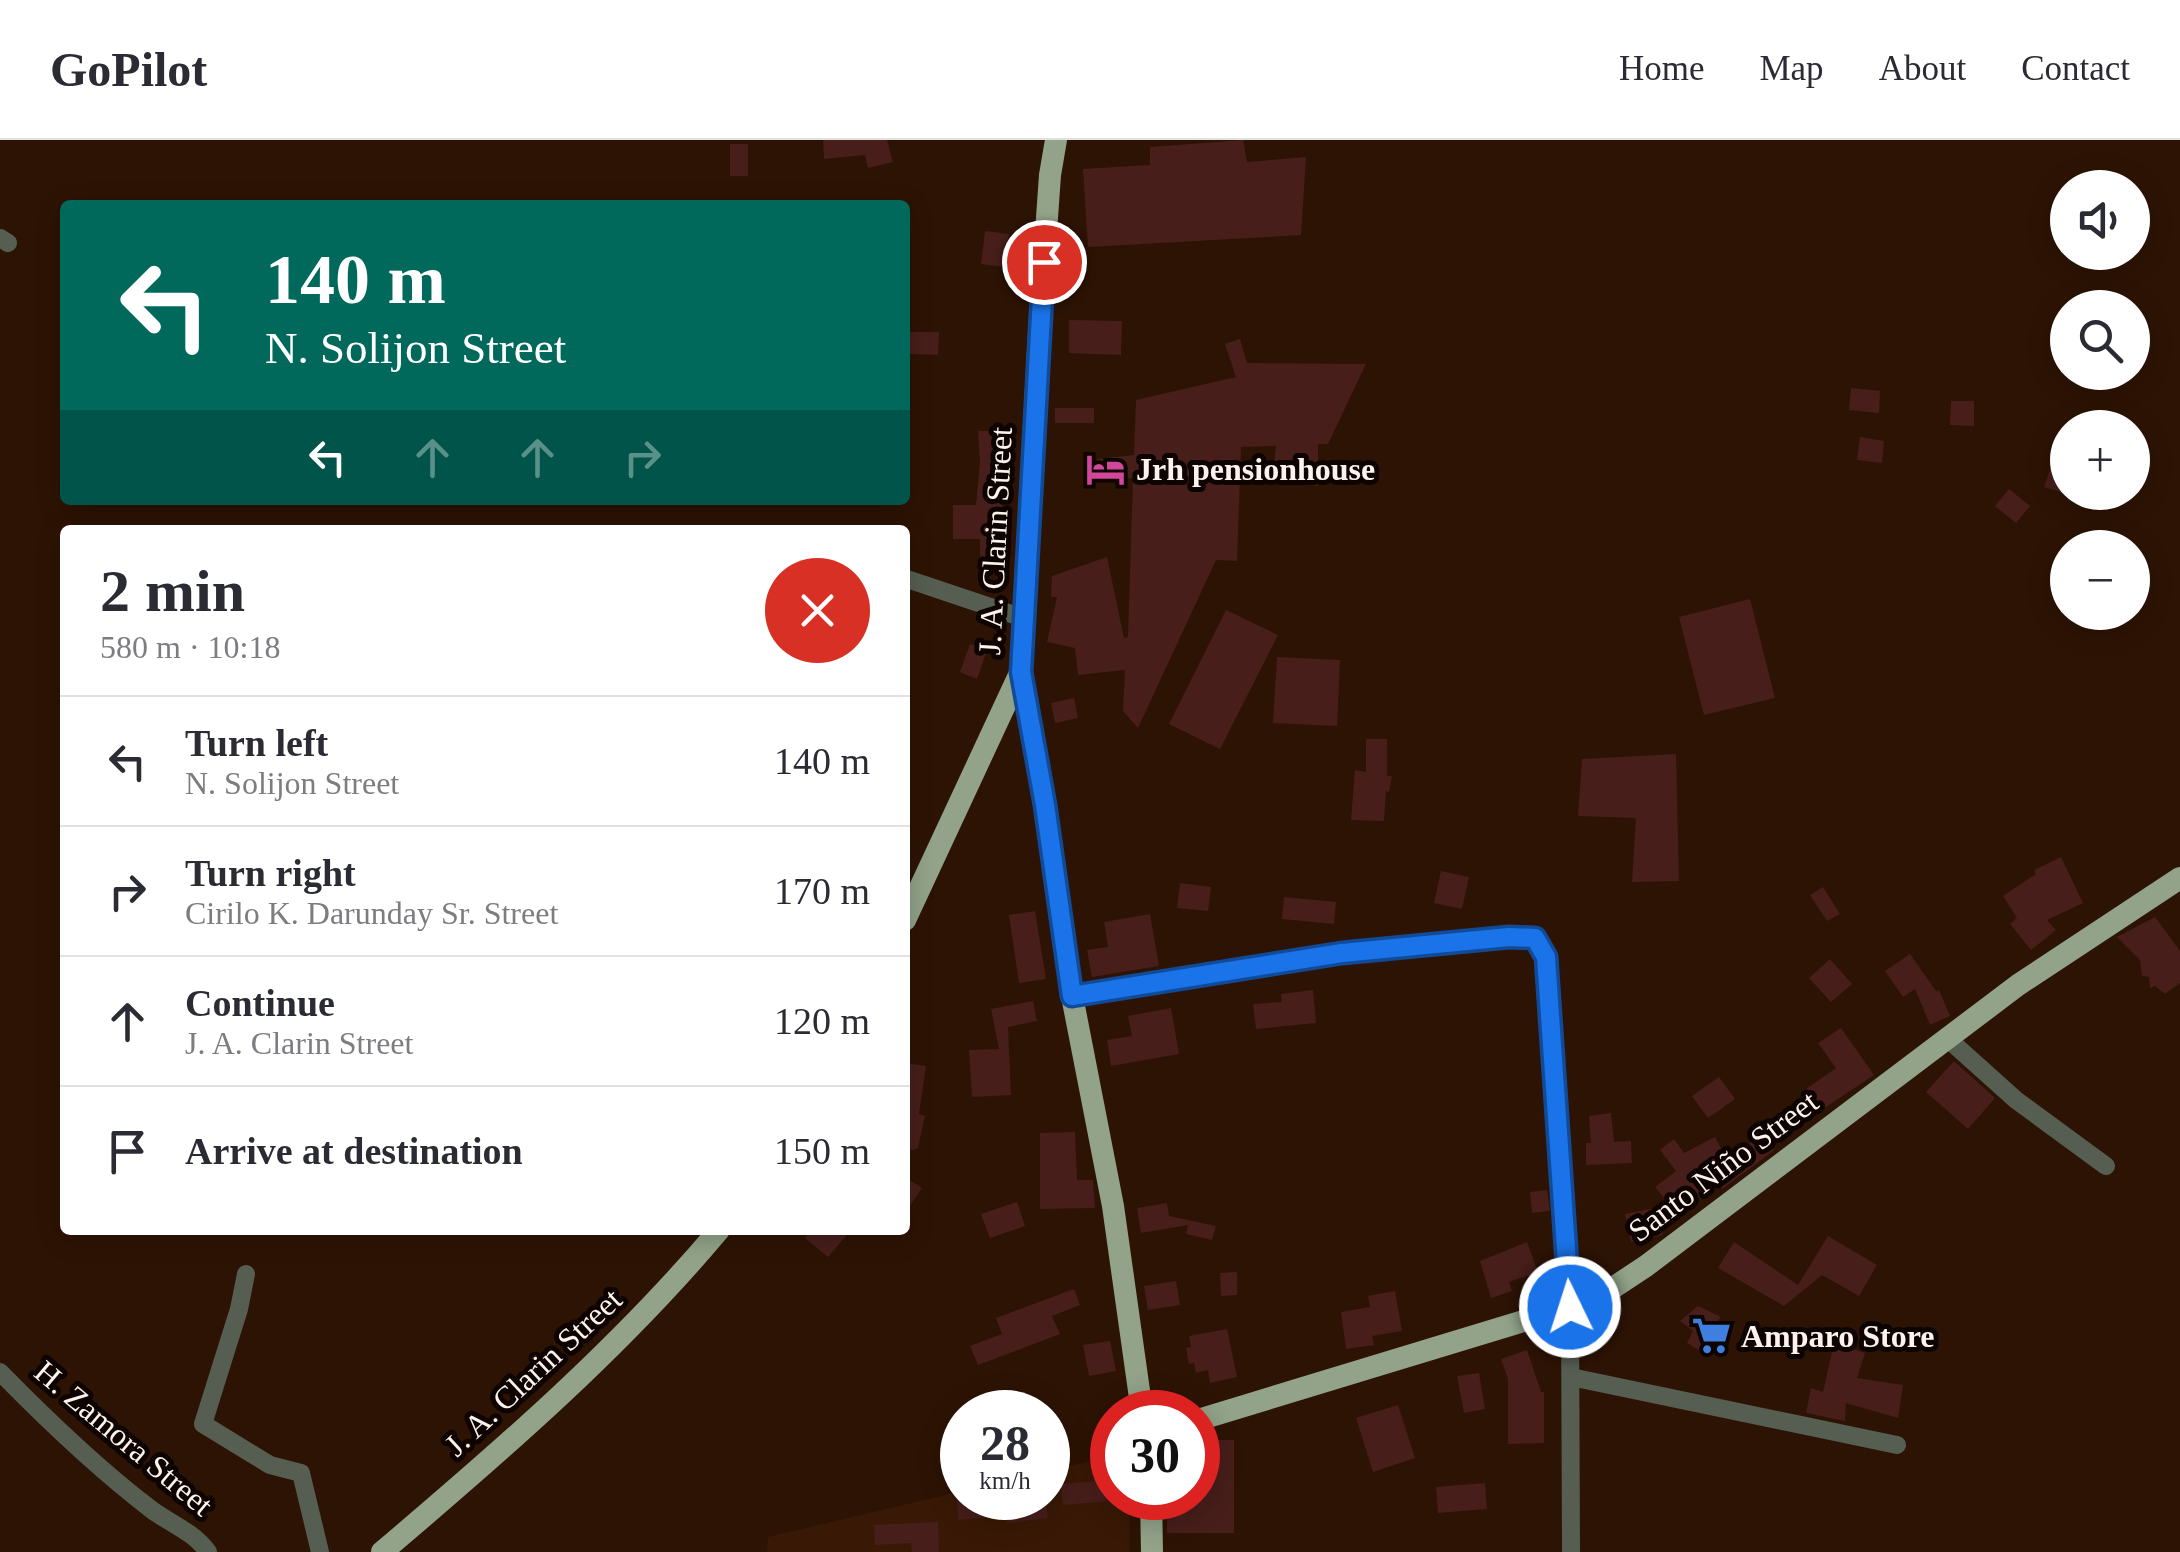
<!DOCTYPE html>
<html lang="en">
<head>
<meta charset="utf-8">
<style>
	:root { --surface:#fff; --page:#f7f7f7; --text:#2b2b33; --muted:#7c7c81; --line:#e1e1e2 }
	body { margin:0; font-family:"Times New Roman",serif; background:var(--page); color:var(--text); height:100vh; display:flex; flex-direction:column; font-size:38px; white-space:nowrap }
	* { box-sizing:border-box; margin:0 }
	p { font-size:32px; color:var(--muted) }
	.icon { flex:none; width:55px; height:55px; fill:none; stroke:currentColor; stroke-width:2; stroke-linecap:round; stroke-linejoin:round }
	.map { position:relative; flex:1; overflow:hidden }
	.panel { position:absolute; left:60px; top:385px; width:850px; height:710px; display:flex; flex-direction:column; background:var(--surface); border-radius:10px; box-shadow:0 5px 25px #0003 }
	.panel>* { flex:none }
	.banner { position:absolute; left:60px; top:60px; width:850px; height:305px; border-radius:10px; box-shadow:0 5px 25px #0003; background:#00695c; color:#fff; overflow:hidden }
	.tools { position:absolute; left:2050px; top:30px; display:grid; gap:20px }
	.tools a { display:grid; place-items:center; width:100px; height:100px; border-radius:50%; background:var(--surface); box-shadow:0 5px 25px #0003; font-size:50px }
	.speed { position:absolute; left:940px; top:1250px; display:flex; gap:20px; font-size:50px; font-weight:700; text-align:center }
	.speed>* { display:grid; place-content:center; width:130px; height:130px; border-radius:50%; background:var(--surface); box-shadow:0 5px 25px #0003; line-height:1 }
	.speed small { font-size:25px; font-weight:400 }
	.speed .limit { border:15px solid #d22; background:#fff; color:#111 }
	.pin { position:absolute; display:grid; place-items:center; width:85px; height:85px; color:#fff; margin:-42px; border:5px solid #fff; border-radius:50%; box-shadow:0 2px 10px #0007 }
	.me { position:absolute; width:110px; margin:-55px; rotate:356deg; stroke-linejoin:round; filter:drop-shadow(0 0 8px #0008) }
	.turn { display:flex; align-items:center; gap:35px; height:210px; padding:0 40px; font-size:45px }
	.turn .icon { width:130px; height:130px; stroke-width:2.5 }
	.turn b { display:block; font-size:70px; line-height:85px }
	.lanes { display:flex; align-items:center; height:95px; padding:0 40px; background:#0003; justify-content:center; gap:50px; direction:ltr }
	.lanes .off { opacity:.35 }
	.round { display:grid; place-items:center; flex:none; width:105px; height:105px; border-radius:52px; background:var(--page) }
	.headline { display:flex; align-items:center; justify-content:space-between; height:170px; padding:0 40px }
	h1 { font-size:60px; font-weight:700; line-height:75px }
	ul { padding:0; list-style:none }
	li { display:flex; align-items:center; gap:30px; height:130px; padding:0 40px; border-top:2px solid var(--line) }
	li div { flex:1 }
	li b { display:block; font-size:38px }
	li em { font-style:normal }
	header { display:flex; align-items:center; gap:60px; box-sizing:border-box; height:140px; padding:0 50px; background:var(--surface); border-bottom:2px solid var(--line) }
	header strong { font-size:48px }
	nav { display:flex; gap:55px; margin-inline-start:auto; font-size:35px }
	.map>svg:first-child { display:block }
	.built { fill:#391905 }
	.building { fill:#471e1a }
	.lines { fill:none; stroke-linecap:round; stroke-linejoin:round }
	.minor { stroke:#565e52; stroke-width:18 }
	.major { stroke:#92a389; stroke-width:22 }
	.route-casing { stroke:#114b97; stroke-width:25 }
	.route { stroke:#1a73e8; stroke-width:18 }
	.labels { text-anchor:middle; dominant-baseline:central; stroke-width:10; stroke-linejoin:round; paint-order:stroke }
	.poi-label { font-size:32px; font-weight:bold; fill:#fdf2ec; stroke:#0d0401; text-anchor:start }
	.street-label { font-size:32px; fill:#fdf2ec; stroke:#0d0401 }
</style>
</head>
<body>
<header>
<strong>GoPilot</strong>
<nav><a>Home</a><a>Map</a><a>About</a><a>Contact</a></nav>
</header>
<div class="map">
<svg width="2180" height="1412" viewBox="0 0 2180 1412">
	<rect width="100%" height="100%" fill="#2d1304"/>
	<path class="built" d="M1112,1316V1358H1129L1130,1412H767L768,1397L962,1351V1358H1048V1331Z"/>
	<path class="building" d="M823,0H887L893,22L868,28L865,15L824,19Z
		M1243,0L1247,22L1306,17L1301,95L1088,107L1083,29L1150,25V7Z
		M730,4H748V36H730Z
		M985,91L1009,94L1005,127L981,124Z
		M1069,180L1122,181L1121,215L1069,213Z
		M909,192H939L938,215L909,214Z
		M1240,199L1247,223L1366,224L1328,304H1318V346L1272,342L1276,306L1241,307L1237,421L1216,420L1138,588L1123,571L1125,530L1078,535L1075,508L1047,502L1057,457H1051L1052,436L1107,417L1124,498L1128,497L1133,338L1099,341L1097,319L1134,315L1136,260L1236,237L1225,204Z
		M1851,248L1880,251L1879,273L1849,270Z
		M1951,261H1974V286L1950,285Z
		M1055,268H1094V283H1055Z
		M978,291H1004L1005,332H1009L1007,355H1002L1004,418H980V399H953V365H976L980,322Z
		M1860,297L1884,301L1882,323L1857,320Z
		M2051,326L2068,331V354L2044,347Z
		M2009,349L2030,366L2016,383L1995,366Z
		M1750,459L1775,558L1704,575L1679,477Z
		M1226,470L1278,495L1220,609L1169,584Z
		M970,504L987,510L977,539L960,532Z
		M1277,517L1340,520L1337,586L1273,583Z
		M1074,558L1078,578L1055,583L1051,563Z
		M1366,599H1387V636H1392L1389,652L1386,651L1384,681L1351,680L1355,630L1366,632Z
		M1676,614L1679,741L1632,742L1636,678L1578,676L1582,619Z
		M2061,717L2083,763L2047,780L2056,790L2031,810L2010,784L2017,778L2003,756L2036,734L2034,730Z
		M1441,731L1469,737L1462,769L1434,763Z
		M1180,743L1211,747L1208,771L1177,768Z
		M1823,747L1840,774L1827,781L1810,755Z
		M1284,757L1336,762L1334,784L1282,779Z
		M1035,771L1046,839L1019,843L1009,775Z
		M1150,774L1159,826L1092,837L1087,810L1108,807L1104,782Z
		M2155,777L2180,811V843L2165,854L2155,846L2150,848L2149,837L2142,836L2140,820L2117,797Z
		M1910,814L1936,851L1939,850L1950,876L1930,885L1915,849L1903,857L1885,831Z
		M1830,819L1852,844L1831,862L1809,838Z
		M1313,850L1316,883L1256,889L1253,864L1282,862L1281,854Z
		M1033,861L1037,881L1008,887L1011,955L972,957L969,910L999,909L991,869Z
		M1171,868L1179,914L1111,926L1107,900L1132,896L1128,876Z
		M1841,888L1874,935L1817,973L1802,952L1836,928L1818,903Z
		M1954,921L1995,958L1968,989L1926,952Z
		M905,923L926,926L919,974L925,976L918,1008L913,1010L905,1009Z
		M1719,937L1735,959L1708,978L1692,956Z
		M1611,973L1614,1002L1631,1001L1632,1023L1586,1025V1003H1591L1589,976Z
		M1075,992L1077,1040H1093L1095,1068L1040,1069V993Z
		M1761,994L1774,1009L1772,1012L1722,1049L1718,1043L1663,1086L1662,1095L1631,1102L1625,1074L1670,1065L1655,1047L1676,1031L1660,1010L1674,999L1684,1013L1715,997L1728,1021Z
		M905,1037L922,1048L905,1073Z
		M1547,1050L1550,1071L1532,1073L1530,1052Z
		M1017,1062L1025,1086L990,1098L981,1074Z
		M1167,1063L1169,1076L1216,1086L1212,1100L1186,1094L1188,1085L1141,1093L1137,1068Z
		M812,1090H851L828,1117L805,1098Z
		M1828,1096L1877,1125L1859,1156L1822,1135L1784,1166L1718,1128L1734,1102L1798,1145Z
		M1527,1102L1538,1132L1509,1142L1512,1151L1491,1158L1480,1121Z
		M1237,1132V1155L1221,1156L1220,1133Z
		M1176,1141L1180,1165L1148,1170L1144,1146Z
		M1074,1149L1080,1165L1052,1176L1060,1194L978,1225L970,1206L1002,1194L996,1178Z
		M1395,1151L1402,1191L1372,1196L1374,1205L1346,1209L1341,1172L1370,1167L1368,1156Z
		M1698,1166L1721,1177L1717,1181L1732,1192L1721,1207L1700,1211L1687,1203L1693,1191L1680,1181Z
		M1227,1189L1237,1237L1210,1243L1208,1230L1196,1233L1194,1223L1189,1224L1186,1208L1191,1207L1189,1196Z
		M1110,1201L1116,1231L1089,1236L1083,1205Z
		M1834,1203L1865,1213L1857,1238L1903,1245L1898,1278L1846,1263L1845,1281L1806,1273L1811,1248L1823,1252Z
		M1527,1210L1541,1252H1544V1303L1508,1304V1239L1501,1219Z
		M1479,1233L1485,1269L1464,1273L1457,1236Z
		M1398,1265L1415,1318L1373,1332L1356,1278Z
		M1198,1300H1234V1393H1167V1358H1198Z
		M1112,1340V1361L1063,1365L1061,1344Z
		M1485,1343L1487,1369L1438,1373L1436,1347Z
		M998,1358H1045L1048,1378L1007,1383L1006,1376L958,1380L957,1361Z
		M938,1382L939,1412H912L911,1403L875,1405L874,1385Z"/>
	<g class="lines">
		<path class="minor" d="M0,98L8,103
			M907,439L1026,479
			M1072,856L1342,813L1509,797L1535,798L1546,817L1570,1167L1571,1412
			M1947,898L2016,960L2106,1026
			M246,1134L239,1169L203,1284L270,1325L301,1333L320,1412
			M0,1232C47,1280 98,1329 152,1370C171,1384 194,1392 208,1412
			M1571,1237L1897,1305"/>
		<path class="major" d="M1021,531L1045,665L1072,856L1113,1066L1142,1272
			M905,780L1021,531L1039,191L1050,35L1056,0
			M1198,1280L1596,1159L1646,1126L2018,845L2180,738
			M1151,1358L1152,1412
			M382,1412C500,1312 620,1208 719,1090"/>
	</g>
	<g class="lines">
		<defs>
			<path id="route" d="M1044,122L1021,532L1045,665L1072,856L1342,813L1509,797L1535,798L1546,817L1570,1167"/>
		</defs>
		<use href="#route" class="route-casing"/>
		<use href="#route" class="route"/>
	</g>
	<defs>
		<symbol id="hotel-bare" viewBox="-9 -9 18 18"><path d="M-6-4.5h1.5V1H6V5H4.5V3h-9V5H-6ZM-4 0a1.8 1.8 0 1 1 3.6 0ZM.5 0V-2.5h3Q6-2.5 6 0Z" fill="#d1479c" stroke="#0d0401" stroke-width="2.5" paint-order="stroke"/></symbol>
		<symbol id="supermarket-bare" viewBox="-9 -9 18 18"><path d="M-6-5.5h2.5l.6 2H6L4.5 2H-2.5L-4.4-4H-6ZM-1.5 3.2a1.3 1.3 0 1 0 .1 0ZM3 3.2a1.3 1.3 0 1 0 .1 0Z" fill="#3f7fe0" stroke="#0d0401" stroke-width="2.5" paint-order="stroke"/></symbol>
	</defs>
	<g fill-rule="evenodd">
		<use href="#hotel-bare" x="1078" y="302" width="55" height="55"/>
		<use href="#supermarket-bare" x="1684" y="1168" width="55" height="55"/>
	</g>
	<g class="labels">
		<g class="poi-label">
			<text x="1136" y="329">Jrh pensionhouse</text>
			<text x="1741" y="1196">Amparo Store</text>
		</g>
		<g class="street-label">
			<text transform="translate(995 401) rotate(-87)">J. A. Clarin Street</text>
			<text transform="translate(1723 1026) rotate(-37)">Santo Niño Street</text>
			<text transform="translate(533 1232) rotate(-43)">J. A. Clarin Street</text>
			<text transform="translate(124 1298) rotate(40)">H. Zamora Street</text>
		</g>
	</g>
</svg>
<div class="tools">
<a><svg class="icon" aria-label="sound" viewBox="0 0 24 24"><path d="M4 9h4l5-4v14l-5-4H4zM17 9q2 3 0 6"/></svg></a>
<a><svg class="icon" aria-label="search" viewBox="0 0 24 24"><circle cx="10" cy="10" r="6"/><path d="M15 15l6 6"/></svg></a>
<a>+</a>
<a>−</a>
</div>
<div class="speed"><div>28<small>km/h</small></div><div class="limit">30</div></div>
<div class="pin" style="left:1044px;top:122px;background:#d93025"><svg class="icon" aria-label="arrive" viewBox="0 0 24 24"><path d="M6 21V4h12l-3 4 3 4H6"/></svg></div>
<svg class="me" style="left:1570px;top:1167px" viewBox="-20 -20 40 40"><circle r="17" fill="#1a73e8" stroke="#fff" stroke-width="3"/><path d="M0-11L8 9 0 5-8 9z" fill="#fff"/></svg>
<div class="banner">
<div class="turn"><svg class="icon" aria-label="left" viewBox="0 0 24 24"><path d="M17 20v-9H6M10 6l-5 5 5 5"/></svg><div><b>140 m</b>N. Solijon Street</div></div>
<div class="lanes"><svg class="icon" aria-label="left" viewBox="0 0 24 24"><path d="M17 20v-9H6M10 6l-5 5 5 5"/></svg><svg class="icon off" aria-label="ahead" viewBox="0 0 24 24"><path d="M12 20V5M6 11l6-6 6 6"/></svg><svg class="icon off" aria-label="ahead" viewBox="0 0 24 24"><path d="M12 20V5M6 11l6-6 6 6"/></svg><svg class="icon off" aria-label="right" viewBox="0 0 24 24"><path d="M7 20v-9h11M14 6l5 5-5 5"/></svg></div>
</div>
<section class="panel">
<div class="headline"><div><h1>2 min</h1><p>580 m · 10:18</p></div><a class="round" style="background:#d93025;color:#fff"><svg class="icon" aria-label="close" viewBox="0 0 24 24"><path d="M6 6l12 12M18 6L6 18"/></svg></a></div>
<ul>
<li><svg class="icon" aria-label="left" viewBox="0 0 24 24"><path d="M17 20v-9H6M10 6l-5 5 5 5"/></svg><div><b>Turn left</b><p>N. Solijon Street</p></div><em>140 m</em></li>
<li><svg class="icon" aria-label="right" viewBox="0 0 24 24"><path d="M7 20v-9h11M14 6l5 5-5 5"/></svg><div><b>Turn right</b><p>Cirilo K. Darunday Sr. Street</p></div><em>170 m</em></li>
<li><svg class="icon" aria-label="ahead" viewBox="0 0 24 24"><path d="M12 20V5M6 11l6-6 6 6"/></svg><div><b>Continue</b><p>J. A. Clarin Street</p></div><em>120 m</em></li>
<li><svg class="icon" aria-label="arrive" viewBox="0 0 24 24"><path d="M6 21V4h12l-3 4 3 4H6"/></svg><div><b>Arrive at destination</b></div><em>150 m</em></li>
</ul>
</section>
</div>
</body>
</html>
